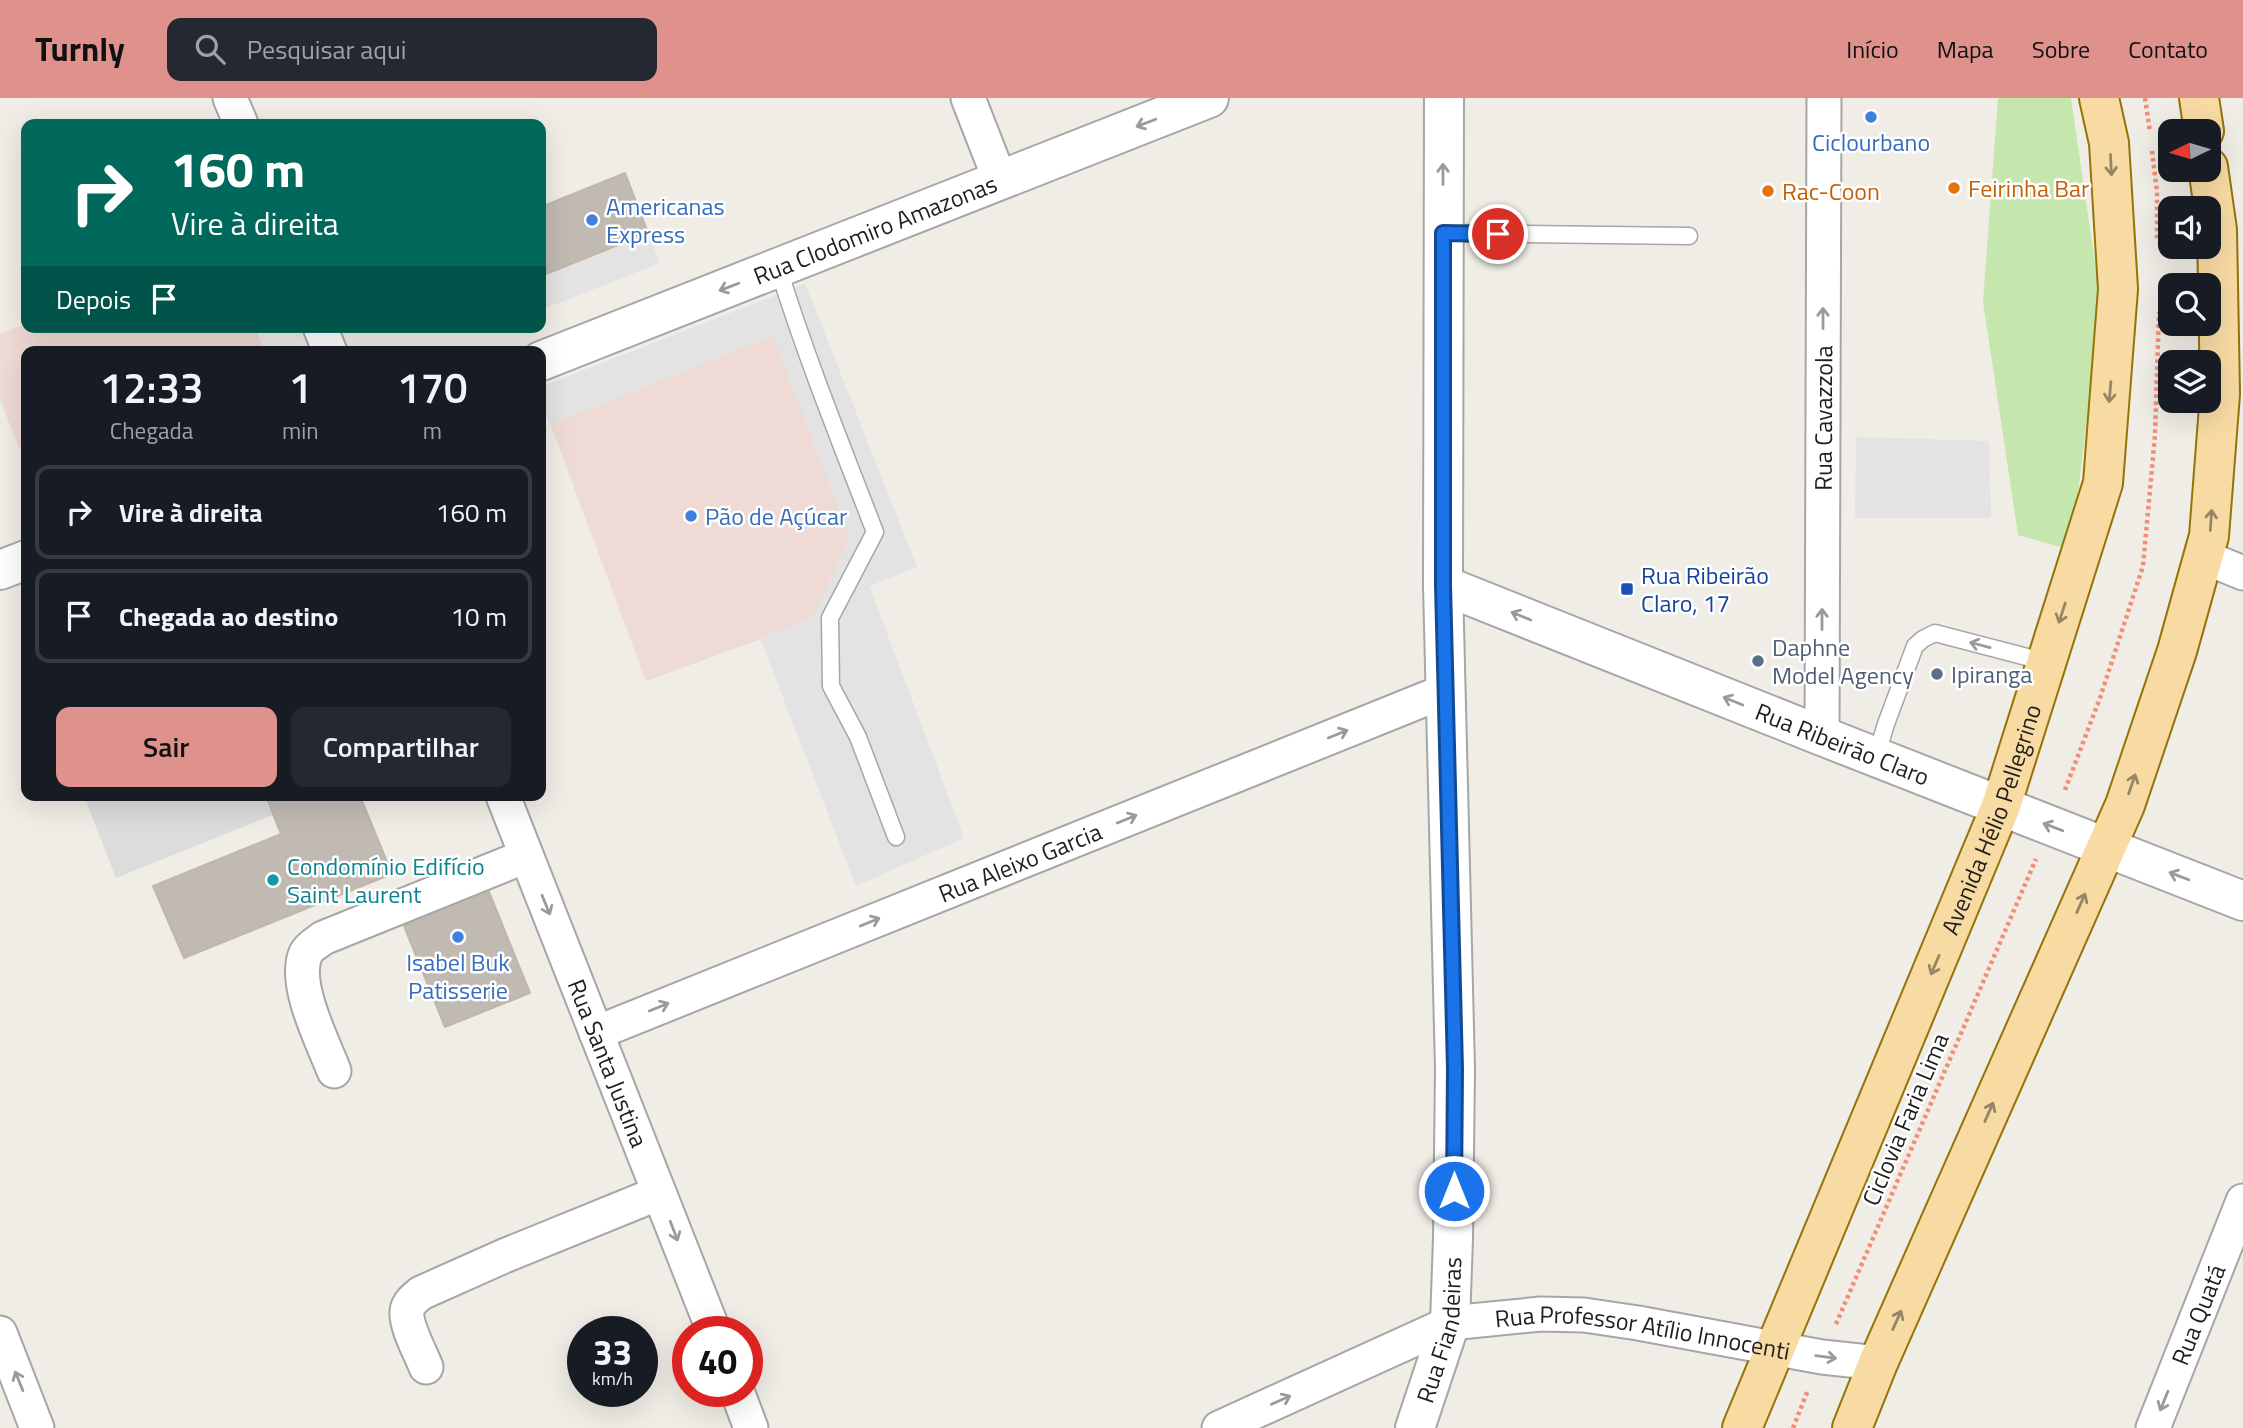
<!DOCTYPE html>
<html lang="pt">
<head>
<meta charset="utf-8">
<style>
	:root { --surface:#171b24; --page:#242831; --text:#f1f3f6; --muted:#9ea1a6; --line:#363941; --accent:#de928b }
	body { margin:0; font-family:"Titillium Web",sans-serif; background:var(--page); color:var(--text); height:100vh; display:flex; flex-direction:column; font-size:26px; white-space:nowrap }
	* { box-sizing:border-box; margin:0 }
	p { font-size:23px; color:var(--muted) }
	.icon { flex:none; width:38px; height:38px; fill:none; stroke:currentColor; stroke-width:2; stroke-linecap:round; stroke-linejoin:round }
	.map { position:relative; flex:1; overflow:hidden }
	.panel { position:absolute; left:21px; top:248px; width:525px; height:455px; display:flex; flex-direction:column; background:var(--surface); border-radius:14px; box-shadow:0 7px 28px #0002 }
	.panel>* { flex:none }
	.hud { position:absolute; left:21px; top:21px; width:525px; height:214px; border-radius:14px; box-shadow:0 7px 28px #0002; background:#00695c; color:#fff; overflow:hidden }
	.needle { width:46px; rotate:265deg }
	.buttons { position:absolute; left:2158px; top:21px; display:grid; gap:14px }
	.buttons a { display:grid; place-items:center; width:63px; height:63px; border-radius:14px; background:var(--surface); box-shadow:0 7px 28px #0002; font-size:35px }
	.speed { position:absolute; left:567px; top:1218px; display:flex; gap:14px; font-size:35px; font-weight:700; text-align:center }
	.speed>* { display:grid; place-content:center; width:91px; height:91px; border-radius:50%; background:var(--surface); box-shadow:0 7px 28px #0002; line-height:1 }
	.speed small { font-size:18px; font-weight:400 }
	.speed .limit { border:10px solid #d22; background:#fff; color:#111 }
	.pin { position:absolute; display:grid; place-items:center; width:60px; height:60px; color:#fff; margin:-30px; border:4px solid #fff; border-radius:50%; box-shadow:0 2px 7px #0007 }
	.me { position:absolute; width:77px; margin:-38px; rotate:0deg; stroke-linejoin:round; filter:drop-shadow(0 0 5px #0008) }
	.turn { display:flex; align-items:center; gap:24px; height:147px; padding:0 35px; font-size:32px }
	.turn .icon { width:91px; height:91px; stroke-width:2.5 }
	.turn b { display:block; font-size:49px; line-height:60px }
	.then { display:flex; align-items:center; height:66px; padding:0 35px; background:#0003; gap:14px; font-size:26px }
	.eta { display:flex; justify-content:space-evenly; align-items:center; height:119px; text-align:center }
	.eta b { font-size:42px; font-weight:600; line-height:49px }
	.button { display:flex; gap:14px; margin-top:auto; padding:14px 35px }
	.button a { flex:1; height:80px; border-radius:14px; background:var(--accent); color:#111; font-size:28px; font-weight:600; line-height:80px; text-align:center }
	.button a+a { background:var(--page); color:var(--text) }
	ul { padding:0; list-style:none }
	li { display:flex; align-items:center; gap:21px; height:94px; margin:0 14px 10px; padding:0 21px; border:4px solid var(--line); border-radius:14px }
	li div { flex:1 }
	li b { display:block; font-size:26px }
	li em { font-style:normal }
	header { display:flex; align-items:center; gap:42px; box-sizing:border-box; height:98px; padding:0 35px; background:var(--accent); color:#111 }
	header strong { font-size:33px }
	nav { display:flex; gap:38px; margin-inline-start:auto; font-size:24px }
	.search { width:490px; height:63px; background:var(--page); display:flex; align-items:center; gap:18px; box-sizing:border-box; padding:0 24px; border-radius:14px; color:var(--muted); font-size:26px }
	.map>svg:first-child { display:block }
	.residential { fill:#dddcdc }
	.commercial { fill:#efdad6 }
	.grass { fill:#c5e7ae }
	.parking { fill:#e3e3e3 }
	.building { fill:#c0bab3; stroke:#c1b6a9; stroke-width:2 }
	.lines { fill:none; stroke-linecap:round; stroke-linejoin:round }
	.service-casing { stroke:#a6a6a6; stroke-width:19 }
	.minor-casing { stroke:#a6a6a6; stroke-width:37 }
	.tertiary-casing { stroke:#a6a6a6; stroke-width:42 }
	.primary-casing { stroke:#947307; stroke-width:42 }
	.path { stroke:#f48d73; stroke-width:4.5; stroke-dasharray:3.5 3.5; stroke-linecap:butt }
	.service { stroke:#fff; stroke-width:16 }
	.minor { stroke:#fff; stroke-width:33 }
	.tertiary { stroke:#fff; stroke-width:38 }
	.primary { stroke:#f8dba3; stroke-width:38 }
	.oneway { stroke:#9a9a9a }
	.oneway2 { stroke:#968668 }
	.route-casing { stroke:#114b97; stroke-width:18 }
	.route { stroke:#1a73e8; stroke-width:12 }
	.shop-dot { fill:#3f7fe0; stroke:#fff; stroke-width:2.5 }
	.food-dot { fill:#e8710a; stroke:#fff; stroke-width:2.5 }
	.transit-dot { fill:#1a4fb4; stroke:#fff; stroke-width:2.5 }
	.service-dot { fill:#5c6f8a; stroke:#fff; stroke-width:2.5 }
	.culture-dot { fill:#0f9aa8; stroke:#fff; stroke-width:2.5 }
	.labels { text-anchor:middle; dominant-baseline:central; stroke-width:5; stroke-linejoin:round; paint-order:stroke }
	.shop-label { font-size:24px; fill:#366cbe; stroke:#fff }
	.food-label { font-size:24px; fill:#c56008; stroke:#fff; text-anchor:start }
	.street-label { font-size:24px; fill:#1f1f1f; stroke:#fff }
	.transit-label { font-size:24px; fill:#164399; stroke:#fff; text-anchor:start }
	.service-label { font-size:24px; fill:#4e5e75; stroke:#fff; text-anchor:start }
	.culture-label { font-size:24px; fill:#0d838f; stroke:#fff; text-anchor:start }
</style>
</head>
<body>
<header>
<strong>Turnly</strong>
<div class="search"><svg class="icon" aria-label="search" viewBox="0 0 24 24"><circle cx="10" cy="10" r="6"/><path d="M15 15l6 6"/></svg>Pesquisar aqui</div>
<nav><a>Início</a><a>Mapa</a><a>Sobre</a><a>Contato</a></nav>
</header>
<div class="map">
<svg width="2243" height="1330" viewBox="0 0 2243 1330">
	<rect width="100%" height="100%" fill="#f0ede6"/>
	<path class="residential" d="M84,698H266L273,717L116,780Z"/>
	<path class="commercial" d="M805,186L917,469L869,488L964,740L761,541L646,583L541,301V289Z
		M26,226V229H255L265,254H26V348L19,351L0,301V236Z"/>
	<path class="grass" d="M1998,0H2071L2101,206L2071,452L2018,437L1983,204Z"/>
	<path class="parking" d="M648,135L660,165L541,212V178Z
		M805,186L917,469L869,488L964,740L856,788L760,540L811,521L850,441L773,238L550,327L541,301V289Z
		M1856,339L1989,343L1991,420H1855Z"/>
	<path class="building" d="M625,75L648,135L541,178V109Z
		M266,698H360L392,776L184,860L153,788L281,736Z
		M489,794L530,895L445,929L404,828Z"/>
	<g class="lines">
		<defs>
			<path id="service" d="M1443,135L1689,138
				M778,169C806,259 841,346 875,434L830,520L831,588L858,639L896,739
				M1876,659L1886,626L1915,548L1923,541L1935,535L2046,564"/>
			<g id="minor">
				<path d="M230,0L241,26"/>
				<path d="M968,0L1000,82"/>
				<path d="M320,229L330,254"/>
				<path d="M2204,459L2243,475"/>
				<path id="s1" d="M1822,638L1824,0"/>
				<path id="s2" d="M503,698L714,1234"/>
				<path id="s3" d="M596,935L1445,593"/>
				<path d="M334,973C323,944 292,885 306,855C309,849 318,844 323,840L526,758"/>
				<path d="M0,1235L37,1330"/>
				<path d="M426,1269C421,1256 405,1227 407,1213C408,1205 415,1200 421,1195L504,1158L659,1095"/>
				<path d="M737,1293L751,1330"/>
				<path id="s4" d="M1219,1330L1450,1225L1541,1216L1584,1217L1638,1225L1822,1259L1878,1265"/>
				<path id="s5" d="M2153,1330L2243,1103"/>
			</g>
			<g id="tertiary">
				<path id="s6" d="M541,263L1209,0"/>
				<path d="M0,472L26,462"/>
				<path id="s7" d="M1443,487L1822,638L2243,803"/>
				<path id="s8" d="M1415,1330L1450,1225L1453,1141L1455,971L1443,487L1444,0"/>
			</g>
			<g id="primary">
				<path d="M2199,0L2204,33"/>
				<path id="s9" d="M1742,1330L2001,708L2103,385L2118,191L2109,45L2099,0"/>
				<path d="M1852,1330L1878,1265L2125,707L2177,553L2209,438L2220,296L2217,132L2208,69"/>
			</g>
		</defs>
		<use href="#service" class="service-casing"/>
		<use href="#minor" class="minor-casing"/>
		<use href="#tertiary" class="tertiary-casing"/>
		<use href="#primary" class="primary-casing"/>
		<path class="path" d="M2145,0L2150,34
			M2152,53L2157,94V142
			M2065,692L2100,600L2143,468L2155,337L2159,214
			M1836,1226L2036,761
			M1793,1330L1808,1292"/>
		<use href="#service" class="service"/>
		<use href="#minor" class="minor"/>
		<use href="#tertiary" class="tertiary"/>
		<use href="#primary" class="primary"/>
	</g>
	<defs><path id="oneway-shaft" d="M-6 0H5M1.5-3L5.5 0L1.5 3" fill="none" stroke-width="1.6" stroke-linecap="round" stroke-linejoin="round" transform="scale(1.75)"/></defs>
	<g class="oneway">
		<use href="#oneway-shaft" transform="translate(1146 25) rotate(159)"/>
		<use href="#oneway-shaft" transform="translate(1443 76) rotate(-90)"/>
		<use href="#oneway-shaft" transform="translate(729 189) rotate(159)"/>
		<use href="#oneway-shaft" transform="translate(1823 220) rotate(-90)"/>
		<use href="#oneway-shaft" transform="translate(1521 518) rotate(-158)"/>
		<use href="#oneway-shaft" transform="translate(1822 521) rotate(-90)"/>
		<use href="#oneway-shaft" transform="translate(1980 547) rotate(-165)"/>
		<use href="#oneway-shaft" transform="translate(1733 603) rotate(-158)"/>
		<use href="#oneway-shaft" transform="translate(1338 636) rotate(-22)"/>
		<use href="#oneway-shaft" transform="translate(1127 721) rotate(-22)"/>
		<use href="#oneway-shaft" transform="translate(2053 729) rotate(-159)"/>
		<use href="#oneway-shaft" transform="translate(2179 778) rotate(-159)"/>
		<use href="#oneway-shaft" transform="translate(546 807) rotate(68)"/>
		<use href="#oneway-shaft" transform="translate(870 824) rotate(-22)"/>
		<use href="#oneway-shaft" transform="translate(659 909) rotate(-22)"/>
		<use href="#oneway-shaft" transform="translate(674 1133) rotate(69)"/>
		<use href="#oneway-shaft" transform="translate(1826 1259) rotate(8)"/>
		<use href="#oneway-shaft" transform="translate(19 1283) rotate(-112)"/>
		<use href="#oneway-shaft" transform="translate(1281 1302) rotate(-24)"/>
		<use href="#oneway-shaft" transform="translate(2164 1303) rotate(112)"/>
	</g>
	<g class="oneway2">
		<use href="#oneway-shaft" transform="translate(2111 67) rotate(87)"/>
		<use href="#oneway-shaft" transform="translate(2110 294) rotate(95)"/>
		<use href="#oneway-shaft" transform="translate(2211 422) rotate(-86)"/>
		<use href="#oneway-shaft" transform="translate(2062 515) rotate(108)"/>
		<use href="#oneway-shaft" transform="translate(2132 686) rotate(-71)"/>
		<use href="#oneway-shaft" transform="translate(2081 805) rotate(-66)"/>
		<use href="#oneway-shaft" transform="translate(1935 867) rotate(113)"/>
		<use href="#oneway-shaft" transform="translate(1989 1014) rotate(-66)"/>
		<use href="#oneway-shaft" transform="translate(1897 1222) rotate(-66)"/>
	</g>
	<g class="lines">
		<defs>
			<path id="route" d="M1454,1093L1455,971L1443,487V135L1498,136"/>
		</defs>
		<use href="#route" class="route-casing"/>
		<use href="#route" class="route"/>
	</g>
	<g class="shop-dot">
		<circle cx="1871" cy="19" r="7"/>
		<circle cx="592" cy="122" r="7"/>
		<circle cx="691" cy="418" r="7"/>
		<circle cx="458" cy="839" r="7"/>
	</g>
	<g class="food-dot">
		<circle cx="1954" cy="90" r="7"/>
		<circle cx="1768" cy="93" r="7"/>
	</g>
	<rect class="transit-dot" x="1620" y="484" width="14" height="14" rx="3.5"/>
	<g class="service-dot">
		<circle cx="1758" cy="563" r="7"/>
		<circle cx="1937" cy="576" r="7"/>
	</g>
	<circle class="culture-dot" cx="273" cy="782" r="7"/>
	<g class="labels">
		<g class="shop-label">
			<text x="1871" y="44">Ciclourbano</text>
			<text x="606" y="108" text-anchor="start">Americanas<tspan x="606" dy="28">Express</tspan></text>
			<text x="705" y="418" text-anchor="start">Pão de Açúcar</text>
			<text x="458" y="864">Isabel Buk<tspan x="458" dy="28">Patisserie</tspan></text>
		</g>
		<g class="food-label">
			<text x="1968" y="90">Feirinha Bar</text>
			<text x="1782" y="93">Rac-Coon</text>
		</g>
		<g class="street-label">
			<text stroke="none"><textPath href="#s6" startOffset="359">Rua Clodomiro Amazonas</textPath></text>
			<text stroke="none"><textPath href="#s1" startOffset="318">Rua Cavazzola</textPath></text>
			<text stroke="none"><textPath href="#s7" startOffset="430">Rua Ribeirão Claro</textPath></text>
			<text stroke="none"><textPath href="#s9" startOffset="658">Avenida Hélio Pellegrino</textPath></text>
			<text stroke="none"><textPath href="#s3" startOffset="457">Rua Aleixo Garcia</textPath></text>
			<text stroke="none"><textPath href="#s2" startOffset="287">Rua Santa Justina</textPath></text>
			<text transform="translate(1905 1021) rotate(-67)">Ciclovia Faria Lima</text>
			<text stroke="none"><textPath href="#s5" startOffset="122">Rua Quatá</textPath></text>
			<text stroke="none"><textPath href="#s8" startOffset="102">Rua Fiandeiras</textPath></text>
			<text stroke="none"><textPath href="#s4" startOffset="448">Rua Professor Atílio Innocenti</textPath></text>
		</g>
		<g class="transit-label">
			<text x="1641" y="477">Rua Ribeirão<tspan x="1641" dy="28">Claro, 17</tspan></text>
		</g>
		<g class="service-label">
			<text x="1772" y="549">Daphne<tspan x="1772" dy="28">Model Agency</tspan></text>
			<text x="1951" y="576">Ipiranga</text>
		</g>
		<g class="culture-label">
			<text x="287" y="768">Condomínio Edifício<tspan x="287" dy="28">Saint Laurent</tspan></text>
		</g>
	</g>
</svg>
<div class="buttons">
<a><svg class="needle" viewBox="-14 -14 28 28"><path d="M0-13l5 13h-10z" fill="#e53935"/><path d="M0 13l5-13h-10z" fill="#9ea1a6"/></svg></a>
<a><svg class="icon" aria-label="sound" viewBox="0 0 24 24"><path d="M4 9h4l5-4v14l-5-4H4zM17 9q2 3 0 6"/></svg></a>
<a><svg class="icon" aria-label="search" viewBox="0 0 24 24"><circle cx="10" cy="10" r="6"/><path d="M15 15l6 6"/></svg></a>
<a><svg class="icon" aria-label="layers" viewBox="0 0 24 24"><path d="M12 4l9 5-9 5-9-5zM3 14l9 5 9-5"/></svg></a>
</div>
<div class="speed"><div>33<small>km/h</small></div><div class="limit">40</div></div>
<div class="pin" style="left:1498px;top:136px;background:#d93025"><svg class="icon" aria-label="arrive" viewBox="0 0 24 24"><path d="M6 21V4h12l-3 4 3 4H6"/></svg></div>
<svg class="me" style="left:1454px;top:1093px" viewBox="-20 -20 40 40"><circle r="17" fill="#1a73e8" stroke="#fff" stroke-width="3"/><path d="M0-11L8 9 0 5-8 9z" fill="#fff"/></svg>
<div class="hud">
<div class="turn"><svg class="icon" aria-label="right" viewBox="0 0 24 24"><path d="M7 20v-9h11M14 6l5 5-5 5"/></svg><div><b>160 m</b>Vire à direita</div></div>
<div class="then">Depois<svg class="icon" aria-label="arrive" viewBox="0 0 24 24"><path d="M6 21V4h12l-3 4 3 4H6"/></svg></div>
</div>
<section class="panel">
<div class="eta">
<div><b>12:33</b><p>Chegada</p></div>
<div><b>1</b><p>min</p></div>
<div><b>170</b><p>m</p></div>
</div>
<ul>
<li><svg class="icon" aria-label="right" viewBox="0 0 24 24"><path d="M7 20v-9h11M14 6l5 5-5 5"/></svg><div><b>Vire à direita</b></div><em>160 m</em></li>
<li><svg class="icon" aria-label="arrive" viewBox="0 0 24 24"><path d="M6 21V4h12l-3 4 3 4H6"/></svg><div><b>Chegada ao destino</b></div><em>10 m</em></li>
</ul>
<div class="button"><a>Sair</a><a>Compartilhar</a></div>
</section>
</div>
</body>
</html>
